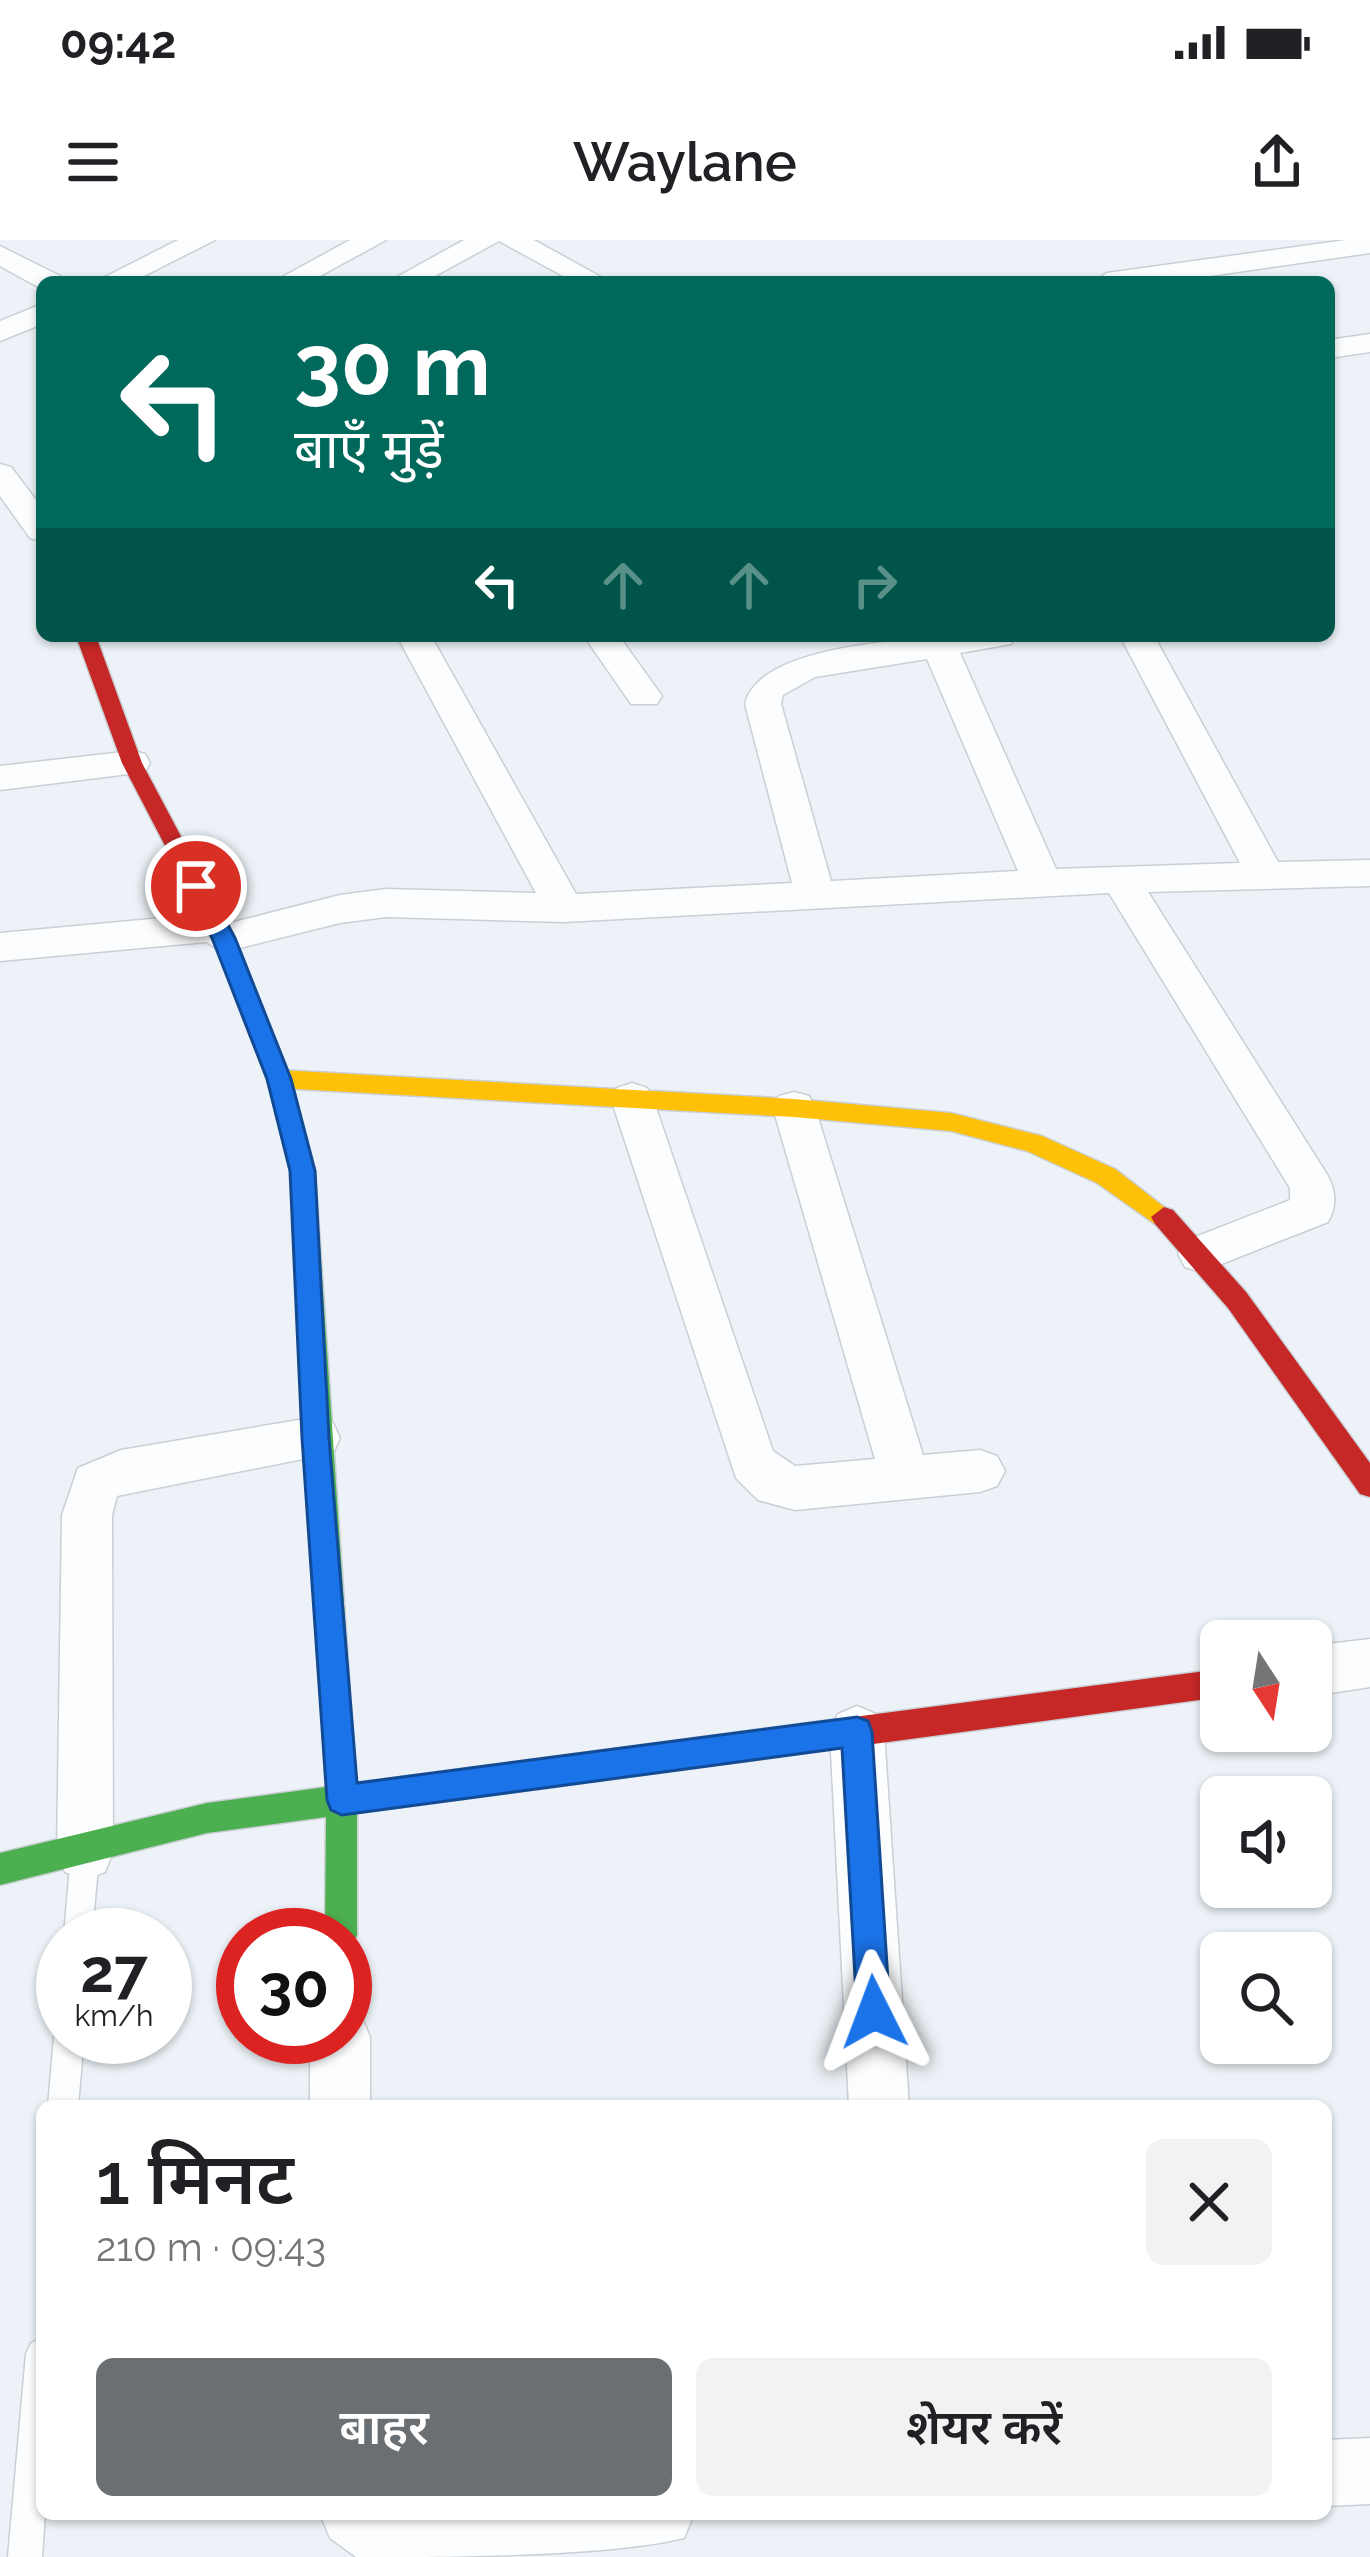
<!DOCTYPE html>
<html lang="hi">
<head>
<meta charset="utf-8">
<style>
	:root { --surface:#fff; --page:#f2f2f2; --text:#202124; --muted:#757577; --accent:#6a6f73 }
	body { margin:0; font-family:Raleway,"Noto Sans Devanagari",sans-serif; background:var(--page); color:var(--text); height:100vh; display:flex; flex-direction:column; font-size:45px; white-space:nowrap }
	* { box-sizing:border-box; margin:0 }
	p { font-size:39px; color:var(--muted) }
	.icon { flex:none; width:66px; height:66px; fill:none; stroke:currentColor; stroke-width:2; stroke-linecap:round; stroke-linejoin:round }
	.map { position:relative; flex:1; overflow:hidden }
	.details { position:absolute; left:36px; top:1860px; width:1296px; height:420px; display:flex; flex-direction:column; background:var(--surface); border-radius:18px; box-shadow:0 3px 9px #0004 }
	.details>* { flex:none }
	.guide { position:absolute; left:36px; top:36px; width:1299px; height:366px; border-radius:18px; box-shadow:0 3px 9px #0004; background:#00695c; color:#fff; overflow:hidden }
	.needle { width:78px; rotate:168deg }
	.tools { position:absolute; left:1200px; top:1380px; display:grid; gap:24px }
	.tools a { display:grid; place-items:center; width:132px; height:132px; border-radius:18px; background:var(--surface); box-shadow:0 3px 9px #0004; font-size:60px }
	.speed { position:absolute; left:36px; top:1668px; display:flex; gap:24px; font-size:60px; font-weight:700; text-align:center }
	.speed>* { display:grid; place-content:center; width:156px; height:156px; border-radius:50%; background:var(--surface); box-shadow:0 3px 9px #0004; line-height:1 }
	.speed small { font-size:30px; font-weight:400 }
	.speed .limit { border:18px solid #d22; background:#fff; color:#111 }
	.pin { position:absolute; display:grid; place-items:center; width:102px; height:102px; color:#fff; margin:-51px; border:6px solid #fff; border-radius:50%; box-shadow:0 3px 12px #0007 }
	.me { position:absolute; width:132px; margin:-66px; rotate:357deg; stroke-linejoin:round; filter:drop-shadow(0 0 9px #0008) }
	.turn { display:flex; align-items:center; gap:42px; height:252px; padding:0 60px; font-size:54px }
	.turn .icon { width:156px; height:156px; stroke-width:2.5 }
	.turn b { display:block; font-size:84px; line-height:102px }
	.lanes { display:flex; align-items:center; height:114px; padding:0 60px; background:#0003; justify-content:center; gap:60px; direction:ltr }
	.lanes .off { opacity:.35 }
	.round { display:grid; place-items:center; flex:none; width:126px; height:126px; border-radius:18px; background:var(--page) }
	.head { display:flex; align-items:center; justify-content:space-between; height:204px; padding:0 60px }
	h1 { font-size:72px; font-weight:600; line-height:90px }
	.action { display:flex; gap:24px; margin-top:auto; padding:24px 60px }
	.action a { flex:1; height:138px; border-radius:18px; background:var(--accent); color:#fff; font-size:48px; font-weight:600; line-height:138px; text-align:center }
	.action a+a { background:var(--page); color:var(--text) }
	.status { display:flex; justify-content:space-between; align-items:center; height:84px; padding:0 60px; background:var(--surface); direction:ltr }
	.status svg { height:33px; fill:currentColor }
	header { display:flex; justify-content:space-between; align-items:center; height:156px; padding:0 60px; background:var(--surface); font-size:54px; font-weight:600 }
	.map>svg:first-child { display:block }
	.lines { fill:none; stroke-linecap:round; stroke-linejoin:round }
	.lane-casing { stroke:#cacfd3; stroke-width:3 }
	.street-casing { stroke:#cacfd3; stroke-width:3 }
	.fast-casing { stroke:#cacfd3; stroke-width:3 }
	.slow-casing { stroke:#cacfd3; stroke-width:3 }
	.jam-casing { stroke:#cacfd3; stroke-width:3 }
	.lane { fill:#fcfdfe; fill-rule:evenodd }
	.street { fill:#fcfdfe; fill-rule:evenodd }
	.fast { fill:#4caf50; fill-rule:evenodd }
	.slow { fill:#ffc107; fill-rule:evenodd }
	.jam { fill:#c62828; fill-rule:evenodd }
	.route { fill:#1a73e8; stroke:#114b97; stroke-width:3 }
</style>
</head>
<body>
<div class="status"><b>09:42</b><svg viewBox="0 0 49 12"><path d="M0 12V9h3v3zM5 12V6h3v6zM10 12V3h3v9zM15 12V0h3v12zM26 1h20v11H26zM47 4h2v5h-2z"/></svg></div>
<header><svg class="icon" aria-label="menu" viewBox="0 0 24 24"><path d="M4 6h16M4 12h16M4 18h16"/></svg>Waylane<svg class="icon" aria-label="share" viewBox="0 0 24 24"><path d="M12 15V3M7 8l5-5 5 5M5 13v7h14v-7"/></svg></header>
<div class="map">
<svg width="1370" height="2317" viewBox="0 0 1370 2317">
	<rect width="100%" height="100%" fill="#ecf2f7"/>
	<g class="lines">
		<defs>
			<path id="lane" d="M85,1600L95,1604L99,1614L92,1695H64L71,1614L75,1604Z
				M63,1785V1797H84L78,1866H48L54,1797Z
				M42,2098V2274H45L42,2317H8L26,2114L31,2103Z"/>
			<path id="street" d="M178,0H215L132,42H95Z
				M350,0H386L309,42H273Z
				M464,0H534L610,42H574L499,1L424,42H388Z
				M1346,0H1370V13L1168,42H1093L1107,33Z
				M0,6L60,36L64,42H42L40,48L0,26Z
				M42,64V84L0,101V81Z
				M1370,94V112L1329,118V100Z
				M0,224L11,227L42,268V301L30,298L0,256Z
				M397,396H431L576,654L792,643L745,464C760,396 958,396 1016,396L1011,404L960,413L1056,629L1240,623L1120,396H1154L1278,622L1370,620V646L1148,652L1328,936C1336,952 1337,966 1328,982L1201,1032L1185,1027L1178,1014L1185,1001L1290,960V948L1109,653L564,682L386,677L340,683L224,712L206,702L0,721V693L217,673L234,682L340,655L386,649L536,653ZM927,419L1018,631L831,641L781,464L783,455L815,437Z
				M584,396H619L662,456L657,464H631Z
				M132,511L145,514L150,523L145,532L0,550V526Z
				M632,843L647,848L653,859L773,1211L795,1226L875,1219L773,868L779,856L794,852L809,856L815,868L923,1215L980,1210L997,1216L1005,1231L997,1246L980,1252L795,1270L758,1260L736,1238L611,859L617,848Z
				M316,1177L333,1183L340,1198L333,1213L117,1256L112,1275L113,1612L105,1632L85,1640L65,1632L57,1612L62,1275L78,1228L121,1210Z
				M1370,1399V1447L1311,1456V1406Z
				M857,1466L876,1474L884,1492L909,1866H849L830,1492L838,1474Z
				M345,1770L361,1776L370,1797V1866H310V1797H345Z
				M1370,2198V2264L1326,2266V2200Z
				M320,2274H694L684,2298C607,2317 444,2317 356,2317L330,2298Z"/>
			<path id="fast" d="M292,881L304,890L315,931L356,1543L740,1492L751,1497L755,1507L751,1517L740,1522L357,1573V1695L352,1706L345,1709V1695H325L326,1577L207,1593L0,1645V1613L207,1563L326,1547L291,931L280,890Z"/>
			<path id="slow" d="M279,830L794,859L951,873L1042,896L1115,929L1177,977L1164,987L1155,984L1097,943L1027,911L951,891L794,877L279,848L267,839Z"/>
			<path id="jam" d="M76,396H96L142,523L235,698L291,839L304,890L301,897H283L280,890L267,839L213,698L122,523Z
				M1164,967L1173,970L1246,1052L1370,1223V1257L1360,1254L1228,1068L1155,984L1151,977Z
				M1221,1429V1457L740,1522L729,1517L725,1507L729,1497L740,1492Z"/>
		</defs>
		<use href="#lane" class="lane-casing"/>
		<use href="#street" class="street-casing"/>
		<use href="#fast" class="fast-casing"/>
		<use href="#slow" class="slow-casing"/>
		<use href="#jam" class="jam-casing"/>
		<use href="#lane" class="lane"/>
		<use href="#street" class="street"/>
		<use href="#fast" class="fast"/>
		<use href="#slow" class="slow"/>
		<use href="#jam" class="jam"/>
	</g>
	<path class="route" d="M196,638L204,640L235,698L291,839L315,931L329,1198L357,1543L857,1477L868,1481L872,1492L890,1772L885,1784L874,1789L862,1784L857,1772L842,1508L342,1575L331,1570L327,1560L302,1198L290,931L267,839L212,698L185,646Z"/>
</svg>
<div class="tools">
<a><svg class="needle" viewBox="-14 -14 28 28"><path d="M0-13l5 13h-10z" fill="#e53935"/><path d="M0 13l5-13h-10z" fill="#757577"/></svg></a>
<a><svg class="icon" aria-label="sound" viewBox="0 0 24 24"><path d="M4 9h4l5-4v14l-5-4H4zM17 9q2 3 0 6"/></svg></a>
<a><svg class="icon" aria-label="search" viewBox="0 0 24 24"><circle cx="10" cy="10" r="6"/><path d="M15 15l6 6"/></svg></a>
</div>
<div class="speed"><div>27<small>km/h</small></div><div class="limit">30</div></div>
<div class="pin" style="left:196px;top:646px;background:#d93025"><svg class="icon" aria-label="arrive" viewBox="0 0 24 24"><path d="M6 21V4h12l-3 4 3 4H6"/></svg></div>
<svg class="me" style="left:874px;top:1772px" viewBox="-20 -20 40 40"><path d="M0-17L14 15 0 8-14 15z" fill="#1a73e8" stroke="#fff" stroke-width="4"/></svg>
<div class="guide">
<div class="turn"><svg class="icon" aria-label="left" viewBox="0 0 24 24"><path d="M17 20v-9H6M10 6l-5 5 5 5"/></svg><div><b>30 m</b>बाएँ मुड़ें</div></div>
<div class="lanes"><svg class="icon" aria-label="left" viewBox="0 0 24 24"><path d="M17 20v-9H6M10 6l-5 5 5 5"/></svg><svg class="icon off" aria-label="ahead" viewBox="0 0 24 24"><path d="M12 20V5M6 11l6-6 6 6"/></svg><svg class="icon off" aria-label="ahead" viewBox="0 0 24 24"><path d="M12 20V5M6 11l6-6 6 6"/></svg><svg class="icon off" aria-label="right" viewBox="0 0 24 24"><path d="M7 20v-9h11M14 6l5 5-5 5"/></svg></div>
</div>
<section class="details">
<div class="head"><div><h1>1 मिनट</h1><p>210 m · 09:43</p></div><a class="round"><svg class="icon" aria-label="close" viewBox="0 0 24 24"><path d="M6 6l12 12M18 6L6 18"/></svg></a></div>
<div class="action"><a>बाहर</a><a>शेयर करें</a></div>
</section>
</div>
</body>
</html>
